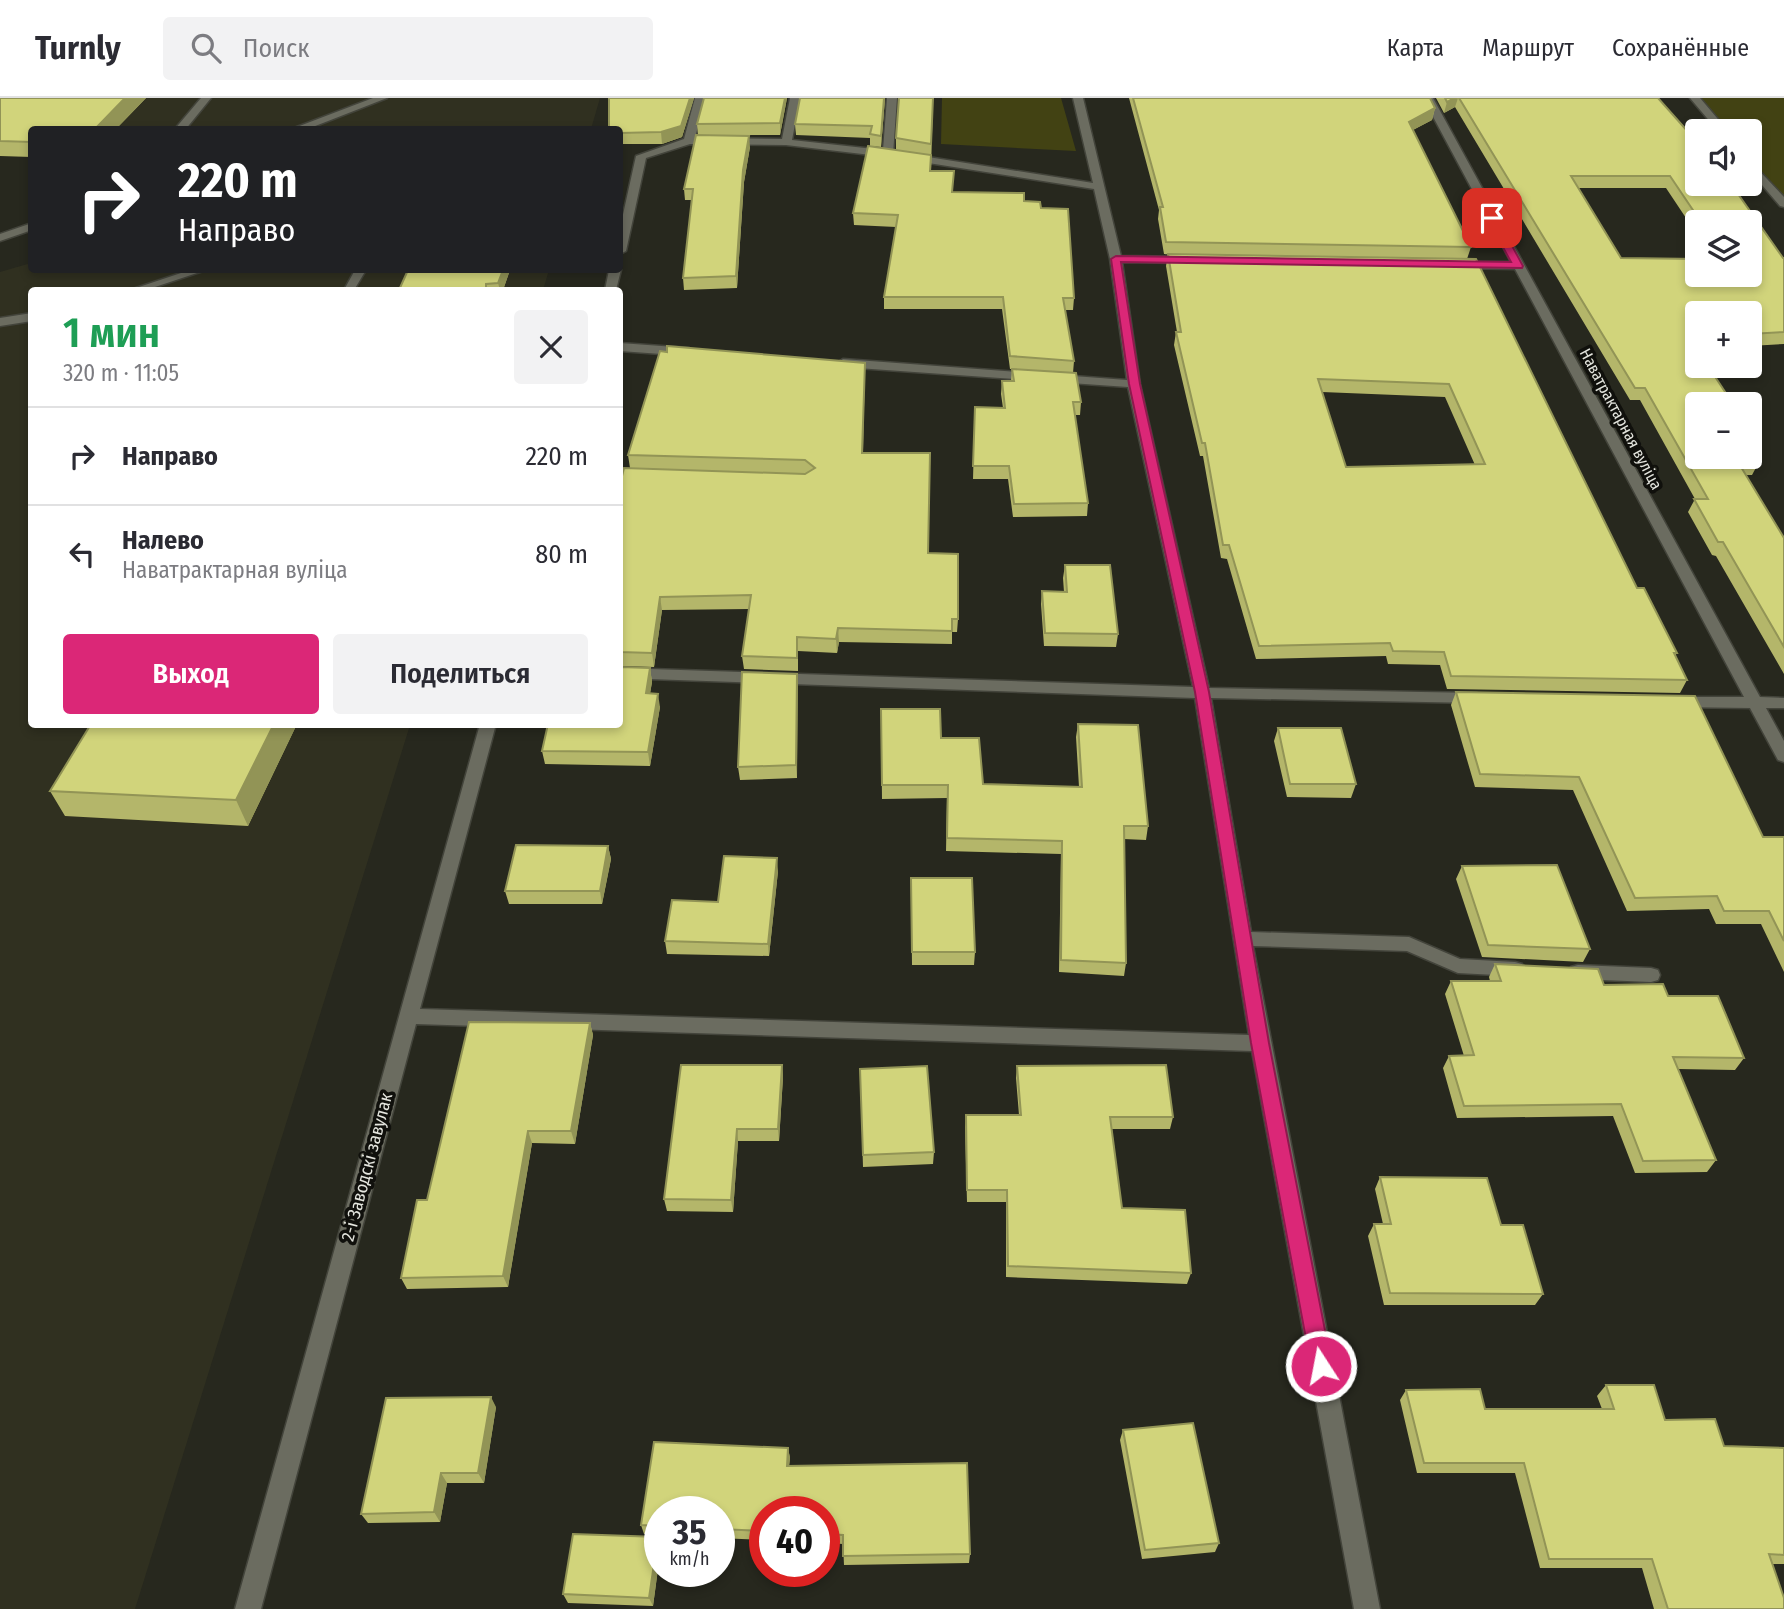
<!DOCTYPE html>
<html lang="ru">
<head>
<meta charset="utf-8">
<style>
	:root { --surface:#fff; --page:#f2f2f3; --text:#2b2b33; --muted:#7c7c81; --line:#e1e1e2; --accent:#db2777 }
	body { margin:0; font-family:"Fira Sans Condensed",sans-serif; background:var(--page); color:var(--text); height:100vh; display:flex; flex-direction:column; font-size:26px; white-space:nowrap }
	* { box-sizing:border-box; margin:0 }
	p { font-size:23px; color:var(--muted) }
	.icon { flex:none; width:38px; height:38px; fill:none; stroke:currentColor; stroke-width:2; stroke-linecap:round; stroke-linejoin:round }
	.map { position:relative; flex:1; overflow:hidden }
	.side { position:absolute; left:28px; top:189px; width:595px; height:441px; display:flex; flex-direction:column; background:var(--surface); border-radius:7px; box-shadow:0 4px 10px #0003 }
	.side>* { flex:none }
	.banner { position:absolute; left:28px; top:28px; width:595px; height:147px; border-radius:7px; box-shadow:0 4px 10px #0003; background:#202124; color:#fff; overflow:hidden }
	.fabs { position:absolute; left:1685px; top:21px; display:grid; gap:14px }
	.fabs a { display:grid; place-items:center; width:77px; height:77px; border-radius:7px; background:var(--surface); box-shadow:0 4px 10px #0003; font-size:35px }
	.speed { position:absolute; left:644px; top:1398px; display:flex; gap:14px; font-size:35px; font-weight:700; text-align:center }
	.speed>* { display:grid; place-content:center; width:91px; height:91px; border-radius:50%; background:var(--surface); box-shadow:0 4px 10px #0003; line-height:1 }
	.speed small { font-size:18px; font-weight:400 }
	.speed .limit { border:10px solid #d22; background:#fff; color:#111 }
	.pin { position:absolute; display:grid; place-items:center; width:60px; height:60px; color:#fff; margin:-30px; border-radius:14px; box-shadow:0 4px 10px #0006 }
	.me { position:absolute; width:77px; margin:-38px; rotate:349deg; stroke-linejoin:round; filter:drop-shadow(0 0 5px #0008) }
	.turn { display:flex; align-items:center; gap:24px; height:147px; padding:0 35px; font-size:32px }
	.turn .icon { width:91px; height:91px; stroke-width:2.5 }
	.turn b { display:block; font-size:49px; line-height:60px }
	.round { display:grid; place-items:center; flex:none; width:74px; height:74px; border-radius:7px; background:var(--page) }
	.head { display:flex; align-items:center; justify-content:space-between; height:119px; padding:0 35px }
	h1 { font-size:42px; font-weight:600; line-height:52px; color:#1e9e55 }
	.button { display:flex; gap:14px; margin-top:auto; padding:14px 35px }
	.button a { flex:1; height:80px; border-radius:7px; background:var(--accent); color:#fff; font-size:28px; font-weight:600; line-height:80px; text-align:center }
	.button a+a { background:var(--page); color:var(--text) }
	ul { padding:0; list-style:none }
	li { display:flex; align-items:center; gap:21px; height:98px; padding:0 35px; border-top:2px solid var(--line) }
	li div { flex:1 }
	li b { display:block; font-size:26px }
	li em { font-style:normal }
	header { display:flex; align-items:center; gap:42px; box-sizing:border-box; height:98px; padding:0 35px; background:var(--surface); border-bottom:2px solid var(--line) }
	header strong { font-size:33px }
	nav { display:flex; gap:38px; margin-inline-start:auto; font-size:24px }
	.search { width:490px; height:63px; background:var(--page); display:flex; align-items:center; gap:18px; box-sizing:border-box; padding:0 24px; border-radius:7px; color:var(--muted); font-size:26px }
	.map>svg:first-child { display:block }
	.built { fill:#303020 }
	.green { fill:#424213 }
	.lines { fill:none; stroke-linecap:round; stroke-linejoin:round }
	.minor-casing { stroke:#43443b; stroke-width:3 }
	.minor { fill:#6b6c60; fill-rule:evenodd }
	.wall { fill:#b4b66a; fill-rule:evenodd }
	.shaded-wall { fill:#929456 }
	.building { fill:#d1d47b; stroke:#929456; stroke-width:2; fill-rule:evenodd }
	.route { fill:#db2777; stroke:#8e194d; stroke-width:2 }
	.labels { text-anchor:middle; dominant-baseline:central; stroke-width:7; stroke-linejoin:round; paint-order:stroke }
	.far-street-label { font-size:16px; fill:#e4e5de; stroke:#10100c }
	.street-label { font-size:18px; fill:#e4e5de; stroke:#10100c }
</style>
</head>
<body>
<header>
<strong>Turnly</strong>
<div class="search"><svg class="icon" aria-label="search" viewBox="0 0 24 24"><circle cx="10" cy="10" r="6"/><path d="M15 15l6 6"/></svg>Поиск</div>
<nav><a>Карта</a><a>Маршрут</a><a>Сохранённые</a></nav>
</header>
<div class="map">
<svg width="1784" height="1511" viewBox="0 0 1784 1511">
	<rect width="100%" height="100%" fill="#27281e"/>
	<path class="built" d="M0,0H600L591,31L32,32L31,59L0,58Z
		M31,165L32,172H549L543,192H32V626L410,627L135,1511H0V174Z"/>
	<path class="green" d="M942,0H1061L1076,53L941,46Z
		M1691,0H1784V107L1750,68V33H1720Z"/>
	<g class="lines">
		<defs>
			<path id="minor" d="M201,0H211L185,32H174Z
				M373,0H387L305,32H289Z
				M695,0H705L695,40L782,41L790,0H800L792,42L883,52L887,0H897L893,56L888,59L786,47L690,46L646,60L626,153L620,156V130L636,58L684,41Z
				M1073,0H1083L1121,158L1189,159L1195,162L1189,165L1122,164L1140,286L1209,590L1477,595L1485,600L1477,605L1211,600L1251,834L1409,839L1460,861L1515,864L1522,866L1524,871L1522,876L1515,878L1458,875L1407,853L1253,848L1380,1511H1354L1252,953L416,926L261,1511H235L480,626H496L420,911L1249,937L1195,600L620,580V570L1193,589L1128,289L843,269L837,265L843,261L1127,282L1110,161L1094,91L909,62L904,59L909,56L1093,85Z
				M1423,0H1433L1760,599L1784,600V610H1766L1784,643V664L1778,662L1750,610L1676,609L1668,604L1676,599H1744L1515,171L1455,170L1449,167L1455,164H1511Z
				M1690,0H1700L1728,33H1718Z
				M1750,63L1784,99V109L1780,108L1750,73Z
				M32,125V132L0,143V136Z
				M620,170L621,172L616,192H605L609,172Z
				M190,172H206L146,192H130Z
				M355,172H366L354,192H344Z
				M32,215V223L0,228V220Z
				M620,245L689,250L695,254L689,258L620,253Z
				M1578,867L1651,870L1658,872L1660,877L1658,882L1651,884L1578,881L1571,879L1569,874L1571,869Z"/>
		</defs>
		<use href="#minor" class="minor-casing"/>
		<use href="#minor" class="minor"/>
	</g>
	<path class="wall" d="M0,0H146L115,32H32V59L0,58Z
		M609,0H694L682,39L662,46H620V32Z
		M787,0L780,37H710L750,49L744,84L737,190L684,192L683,180L692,102H685L684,91L698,37L697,26Z
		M800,0H885L881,49L870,48V40L796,37L795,26Z
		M933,0L931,73L953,94L1024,103L1041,110L1074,200L1073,212H1065L1074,263L1073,275L1081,304L1080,317H1075L1088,405L1087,418L1013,419L1008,381H973L975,309L1003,310L1001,296L1002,283H1011L1012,271H1010L1002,211H884V199L896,129L854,127L853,115L896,52V40Z
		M1129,0H1430L1435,10L1432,22L1413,32L1471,149L1467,161L1637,490L1677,555L1675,558L1687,582L1680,595L1447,591L1440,567L1388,566L1386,558L1256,561L1227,461L1221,460L1203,358H1200L1174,247L1176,234H1177L1166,168L1168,156L1207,157L1164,156L1158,121L1159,112ZM1322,294L1445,299L1475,367L1346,369Z
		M1436,0H1658L1783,160H1784V246L1750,248V215H1698V306L1759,364L1752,377H1746L1784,440V576L1716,458L1712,457L1688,414L1695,401L1640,302H1630L1455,9L1444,15ZM1578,90H1666L1698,138V124H1750V177L1621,160Z
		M408,172H510L503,192H399Z
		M865,265L863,355L928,455L958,521L957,534H952V546L839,544L837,555L798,553V573L744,571L742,558L749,511L662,512L654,569L620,568V386L630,370L628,357Z
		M1065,467L1118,536L1116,549L1044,548L1041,506L1042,493L1064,494L1063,480Z
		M650,570L652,584L650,595L660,609L650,668L545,666L542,653Z
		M797,576V680L740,682L738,669Z
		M1456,594L1763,739H1784V874L1761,826H1716L1709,811L1627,813L1573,692L1475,689L1451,607Z
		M881,611L941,640L983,686L1079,689L1076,639L1078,626L1148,728L1146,742L1124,741L1126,865L1124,878L1059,874L1061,756L946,753L947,700L882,701Z
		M91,626H297L248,728L65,718L50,693Z
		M1278,630L1356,686L1351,700L1287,699L1274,643Z
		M608,748L611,761L602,806H509L505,793Z
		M1462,768L1590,851L1583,864L1482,859L1456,781Z
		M778,773L769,858L667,856L665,843L718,804Z
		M911,780L975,854L974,867H912Z
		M1495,866L1668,898L1744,960L1735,972L1678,971L1716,1062L1707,1074L1635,1075L1613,1018L1457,1020L1443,970L1449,958H1464L1445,896L1451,883H1490L1489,879Z
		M590,925L593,937L575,1046L532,1045L508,1189L407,1191L401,1180L427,1102Z
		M782,967L783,979L779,1043H738L733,1114L667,1113L664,1101Z
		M1017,968L1173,1019L1170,1031H1112L1122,1110L1191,1175L1187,1186L1006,1179V1104H967L965,1029L966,1017H1019L1016,980Z
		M860,971L934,1054L933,1066L863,1069Z
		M1380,1079L1501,1127L1543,1196L1535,1207H1384L1368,1138L1374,1126H1383L1375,1091Z
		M1606,1287L1665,1322L1724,1348L1784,1350V1466H1772L1784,1511H1654L1642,1470H1540L1515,1375H1417L1400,1302L1406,1292L1485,1311H1602L1597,1298Z
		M496,1309L484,1385H447L440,1424L368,1425L361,1416Z
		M1123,1332L1219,1445L1215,1454L1142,1461L1120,1342Z
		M654,1344L788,1350L790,1360L789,1368L967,1365L970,1456L969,1465L844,1467L843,1446L824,1445V1414H765V1442L719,1440V1414H660V1437L644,1436L641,1427Z
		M660,1444V1456L653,1508L568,1505L563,1496Z"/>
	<path class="shaded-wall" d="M125,0H146L115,32H94Z
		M690,0H694L682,39L662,46L661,34Z
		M785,0H787L780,37V25Z
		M884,0H885L881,49V38Z
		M1454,0H1458L1455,9L1444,15L1447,4Z
		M1435,10L1432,22L1407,35L1409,24Z
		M749,38L750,49L744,84L737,190L736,178L743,72Z
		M503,172H510L503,192H500L498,185Z
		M660,499L662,512L654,569L652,555Z
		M838,530L839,544L837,555L836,541Z
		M650,570L652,584L648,609L646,595Z
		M797,576L798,589L797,680L796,667Z
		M658,596L660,609L650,668L648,654Z
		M274,626H297L248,728L236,702Z
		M608,748L611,761L602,806L600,793Z
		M777,760L778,773L769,858L768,846Z
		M590,925L593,937L575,1046L571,1033Z
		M782,967L783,979L779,1043L778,1031Z
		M737,1031L738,1043L733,1114L731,1102Z
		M528,1033L532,1045L508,1189L503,1178Z
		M491,1299L496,1309L484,1385L478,1375Z
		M788,1350L790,1360L788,1377L787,1368Z
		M441,1375L447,1385L440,1424L434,1414Z
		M658,1439L660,1444V1456L653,1508L649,1500Z"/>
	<path class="building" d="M0,0H125L94,32H32V44L0,43Z
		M609,0H690L681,28L661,34L620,35V32H609Z
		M704,0H785L780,25L697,26Z
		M800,0H884L881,38L870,36L872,28L795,26Z
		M899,0H933L931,46L896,40Z
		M1133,0H1430L1435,10L1409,24L1471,149L1166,144L1160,109H1163Z
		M1445,0H1454L1447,4Z
		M1459,0H1658L1698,45V86H1731L1783,160H1784V234L1750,236V215H1698V245H1693L1698,252V268H1708L1733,306H1698V359H1750V351L1759,364H1738L1784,440V549L1723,444H1718L1694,401H1708L1645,290H1635ZM1571,78H1670L1701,124H1750V177H1698V161L1621,160Z
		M696,37L749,38L743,72L736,178L683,180L693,91H684Z
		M868,48L931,57L930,73H954L952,94L1024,95V103L1040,104L1041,110L1068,111L1074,200H1063L1074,263L1010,258L1003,199H884L898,117L853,115Z
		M1168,156L1476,161L1637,490H1644L1677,555H1674L1687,582L1451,578L1444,554L1393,553L1390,545L1259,548L1229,447H1223L1205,345H1202L1176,234H1181ZM1318,281L1449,286L1485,366L1346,369Z
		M408,172H503L498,185L486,186V192H399Z
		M667,248L865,265L862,355H930L928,455L958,456V521H952V533L838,530L836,541L797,539V560L742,558L751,497L660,499L652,555L620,554V386L624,370L805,376L815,370L805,362L628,357L660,253L667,254Z
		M1012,271L1076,275L1081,304H1073L1088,405L1014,406L1009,368H973L975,309L1005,310L1002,283H1014Z
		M1065,467H1110L1118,536L1045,535L1042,493L1067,494Z
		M620,569L650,570L646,595L658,596L648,654L542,653L548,626H620Z
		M742,574L797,576L796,667L738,669Z
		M1456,594L1695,598L1763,739H1784V843L1769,813H1724L1717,798L1635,800L1579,679L1480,676Z
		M881,611H940L941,640H979L983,686L1082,689L1078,626L1138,627L1148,728H1124L1126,865L1061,862L1062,743L947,740L948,687H882Z
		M91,626H274L236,702L50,693Z
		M1278,630H1341L1356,686H1290Z
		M516,747L608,748L600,793H505Z
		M724,758L777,760L768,846L665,843L672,802L718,804Z
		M1557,767L1590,851L1488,847L1462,768Z
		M911,780H972L975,854H912Z
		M1495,866L1598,871L1604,887L1663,886L1668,898H1718L1744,960L1673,959L1716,1062L1643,1063L1621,1006L1464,1008L1449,958L1474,957L1451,883H1501Z
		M469,924L590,925L571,1033H528L503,1178L401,1180L417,1102H427Z
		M681,967H782L778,1031H737L731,1102L664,1101Z
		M1166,967L1173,1019H1110L1122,1110L1185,1112L1191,1175L1008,1168L1007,1092H967L966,1017H1021L1017,968Z
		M927,968L934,1054L863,1057L860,971Z
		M1380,1079L1487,1080L1501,1127H1523L1543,1196L1390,1195L1374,1126H1391Z
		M1606,1287H1654L1665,1322L1715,1321L1724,1348L1784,1350V1457L1769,1456L1784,1500V1511H1668L1652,1461H1549L1524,1365H1424L1406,1292L1480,1291L1485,1311H1614Z
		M491,1299L478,1375H441L434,1414L361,1416L386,1300Z
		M1193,1325L1219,1445L1145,1452L1123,1332Z
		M654,1344L788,1350L787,1368L967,1365L970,1456L843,1458V1437L824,1436V1414H765V1433L719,1431V1414H660V1428L641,1427Z
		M573,1436L658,1439L649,1500L563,1496Z"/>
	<path class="route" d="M1492,117L1497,120L1523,168L1522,170L1121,164L1140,286L1209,594L1269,945L1332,1268L1329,1276L1321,1278L1314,1276L1311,1268L1251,945L1195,594L1129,286L1111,161L1116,158L1511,164L1487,120Z"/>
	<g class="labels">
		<g class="far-street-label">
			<text transform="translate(1621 321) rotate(62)">Наватрактарная вуліца</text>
		</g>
		<g class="street-label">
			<text transform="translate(367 1069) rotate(-75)">2-і Заводскі завулак</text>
		</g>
	</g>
</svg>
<div class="fabs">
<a><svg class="icon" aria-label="sound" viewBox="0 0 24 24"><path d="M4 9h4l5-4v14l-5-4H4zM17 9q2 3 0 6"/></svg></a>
<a><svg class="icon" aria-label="layers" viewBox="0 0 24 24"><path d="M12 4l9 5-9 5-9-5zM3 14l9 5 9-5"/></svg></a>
<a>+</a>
<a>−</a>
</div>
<div class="speed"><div>35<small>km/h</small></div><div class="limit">40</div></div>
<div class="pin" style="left:1492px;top:120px;background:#d93025"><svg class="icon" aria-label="arrive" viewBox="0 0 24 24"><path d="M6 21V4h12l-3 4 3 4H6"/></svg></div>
<svg class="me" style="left:1321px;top:1268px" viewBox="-20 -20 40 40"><circle r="17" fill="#db2777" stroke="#fff" stroke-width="3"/><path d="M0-11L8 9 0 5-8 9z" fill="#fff"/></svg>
<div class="banner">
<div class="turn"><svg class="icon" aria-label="right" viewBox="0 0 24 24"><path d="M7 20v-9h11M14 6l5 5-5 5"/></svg><div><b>220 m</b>Направо</div></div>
</div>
<section class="side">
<div class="head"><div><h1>1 мин</h1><p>320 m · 11:05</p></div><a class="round"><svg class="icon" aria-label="close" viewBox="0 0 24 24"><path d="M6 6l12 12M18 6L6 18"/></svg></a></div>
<ul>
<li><svg class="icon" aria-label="right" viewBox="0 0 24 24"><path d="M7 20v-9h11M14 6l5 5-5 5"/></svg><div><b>Направо</b></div><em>220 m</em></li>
<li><svg class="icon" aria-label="left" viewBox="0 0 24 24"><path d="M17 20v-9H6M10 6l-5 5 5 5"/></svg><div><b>Налево</b><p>Наватрактарная вуліца</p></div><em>80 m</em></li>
</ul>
<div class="button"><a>Выход</a><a>Поделиться</a></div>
</section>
</div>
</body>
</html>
